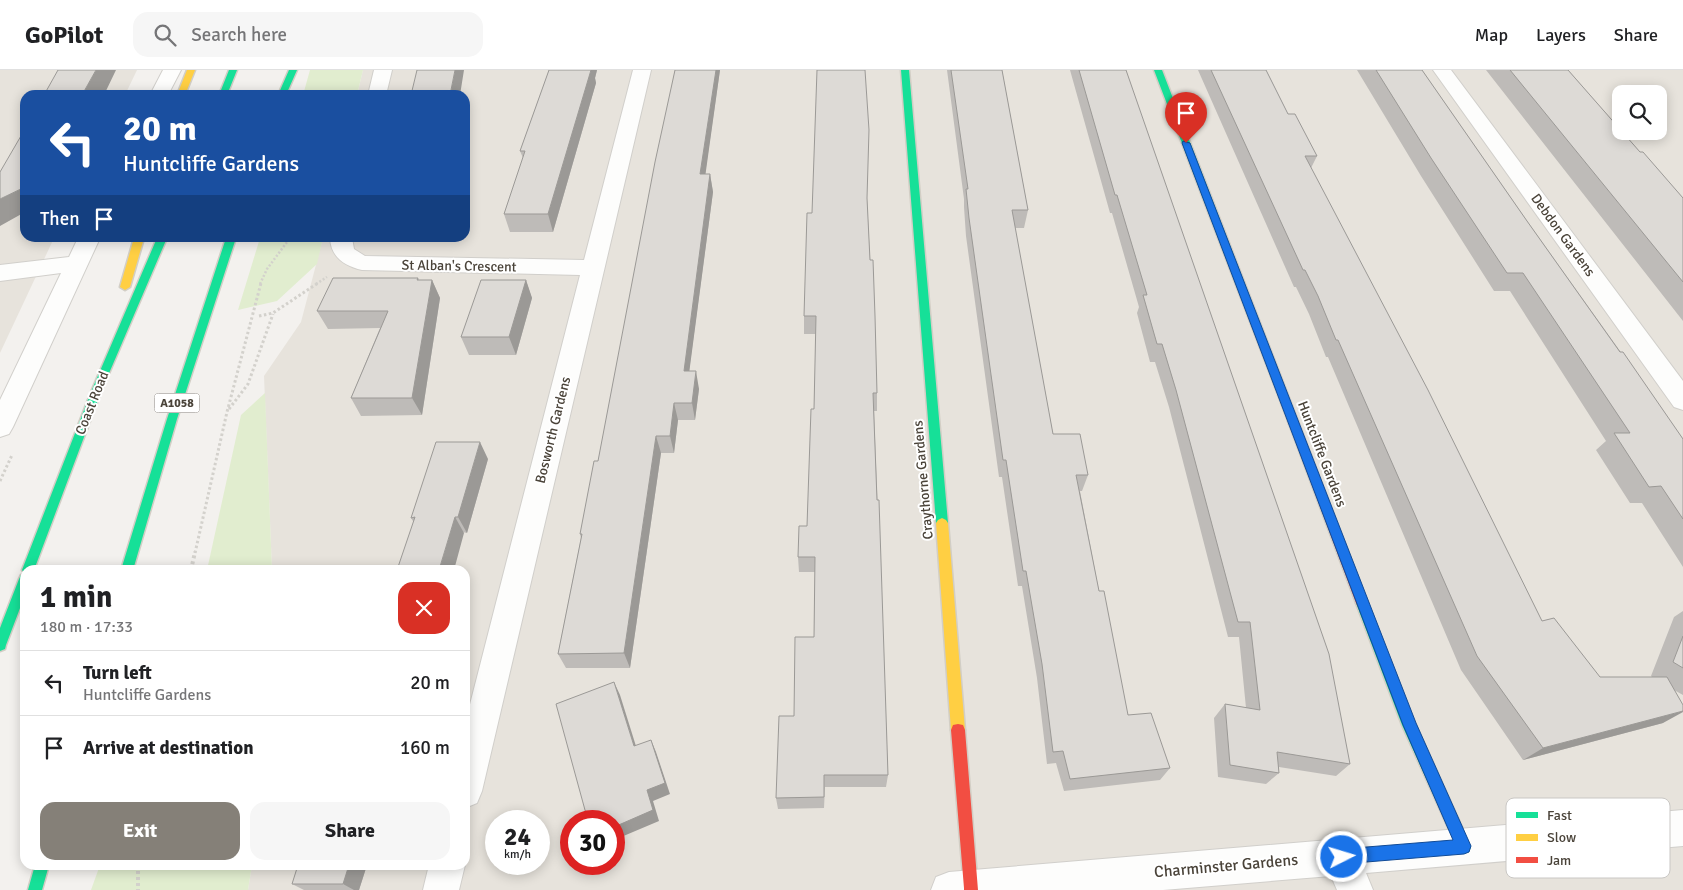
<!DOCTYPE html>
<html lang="en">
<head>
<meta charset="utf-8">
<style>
	:root { --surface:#fff; --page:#f6f6f6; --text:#202124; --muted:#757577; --line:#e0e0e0; --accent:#858078 }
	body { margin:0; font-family:Signika,sans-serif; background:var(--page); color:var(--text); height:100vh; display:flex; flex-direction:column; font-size:19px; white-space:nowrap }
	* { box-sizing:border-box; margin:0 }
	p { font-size:16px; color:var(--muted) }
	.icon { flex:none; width:28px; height:28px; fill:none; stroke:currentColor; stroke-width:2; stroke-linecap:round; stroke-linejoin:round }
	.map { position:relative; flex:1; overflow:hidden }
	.side { position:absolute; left:20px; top:495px; width:450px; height:305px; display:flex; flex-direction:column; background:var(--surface); border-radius:15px; box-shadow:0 2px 12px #0003 }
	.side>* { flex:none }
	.top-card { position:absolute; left:20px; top:20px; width:450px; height:152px; border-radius:15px; box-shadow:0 2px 12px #0003; background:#1a4fa0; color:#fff; overflow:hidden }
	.buttons { position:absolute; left:1612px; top:15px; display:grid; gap:10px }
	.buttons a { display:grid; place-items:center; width:55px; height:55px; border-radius:10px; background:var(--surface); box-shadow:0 2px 12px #0003; font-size:25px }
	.speed { position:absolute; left:485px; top:740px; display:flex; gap:10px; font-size:25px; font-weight:700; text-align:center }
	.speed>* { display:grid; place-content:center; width:65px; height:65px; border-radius:50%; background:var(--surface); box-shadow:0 2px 12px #0003; line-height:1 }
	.speed small { font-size:12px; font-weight:400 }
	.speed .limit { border:8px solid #d22; background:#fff; color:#111 }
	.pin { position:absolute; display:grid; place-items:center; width:42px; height:42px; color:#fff; margin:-51px -21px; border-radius:50% 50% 50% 0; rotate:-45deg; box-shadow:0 0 5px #0007 }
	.pin .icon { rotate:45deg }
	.me { position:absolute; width:55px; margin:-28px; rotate:85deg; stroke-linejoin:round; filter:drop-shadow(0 0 4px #0008) }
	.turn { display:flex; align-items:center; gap:18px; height:105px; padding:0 20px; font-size:22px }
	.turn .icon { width:65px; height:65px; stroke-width:2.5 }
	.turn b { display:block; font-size:35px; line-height:42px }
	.then { display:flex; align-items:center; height:48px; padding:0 20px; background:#0003; gap:10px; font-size:19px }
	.round { display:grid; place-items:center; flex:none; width:52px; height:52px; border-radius:15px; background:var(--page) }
	.overview { display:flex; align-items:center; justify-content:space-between; height:85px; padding:0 20px }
	h1 { font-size:30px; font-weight:700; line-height:38px }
	.primary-button { display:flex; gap:10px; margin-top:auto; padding:10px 20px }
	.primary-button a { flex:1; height:58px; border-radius:15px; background:var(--accent); color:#fff; font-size:20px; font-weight:700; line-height:58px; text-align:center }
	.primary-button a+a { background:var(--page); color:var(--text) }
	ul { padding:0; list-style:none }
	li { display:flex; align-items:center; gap:15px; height:65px; padding:0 20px; border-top:1px solid var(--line) }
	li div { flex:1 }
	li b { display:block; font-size:19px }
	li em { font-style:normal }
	header { display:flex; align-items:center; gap:30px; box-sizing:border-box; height:70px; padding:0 25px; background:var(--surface); border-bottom:1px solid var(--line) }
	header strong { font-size:24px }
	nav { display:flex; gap:28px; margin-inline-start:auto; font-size:18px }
	.search { width:350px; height:45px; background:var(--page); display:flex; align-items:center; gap:12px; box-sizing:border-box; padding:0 18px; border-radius:15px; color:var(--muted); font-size:19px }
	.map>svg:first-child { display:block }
	.residential { fill:#e7e3dc; fill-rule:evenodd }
	.green { fill:#e1edcf }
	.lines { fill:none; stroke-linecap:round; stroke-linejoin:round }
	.street-casing { stroke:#d1cfcb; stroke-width:2 }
	.fast-casing { stroke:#d2cec5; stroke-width:3 }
	.slow-casing { stroke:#d2cec5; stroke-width:3 }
	.jam-casing { stroke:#d2cec5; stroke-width:3 }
	.path-far2 { stroke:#d3d1cc; stroke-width:2.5; stroke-dasharray:2 2; stroke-linecap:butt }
	.path-far1 { stroke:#d3d1cc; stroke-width:3; stroke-dasharray:2.5 2.5; stroke-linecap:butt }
	.path { stroke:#d3d1cc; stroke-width:4; stroke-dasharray:3 3; stroke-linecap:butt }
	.street { fill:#fdfdfc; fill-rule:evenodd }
	.fast { fill:#16e098; fill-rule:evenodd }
	.slow { fill:#ffcf43; fill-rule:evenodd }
	.jam { fill:#f24e42; fill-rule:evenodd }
	.wall { fill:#bebbb8 }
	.shaded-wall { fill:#9b9996 }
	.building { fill:#dddad6; stroke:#9b9996 }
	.route { fill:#1a73e8; stroke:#114b97 }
	.labels { text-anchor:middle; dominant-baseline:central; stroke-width:4; stroke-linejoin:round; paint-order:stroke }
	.shield { fill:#fff; stroke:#807b74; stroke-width:1 }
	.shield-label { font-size:12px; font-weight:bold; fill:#4a4339 }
	.street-label { font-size:14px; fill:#4a4339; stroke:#fff }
	.near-street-label { font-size:16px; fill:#4a4339; stroke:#fff }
	.key { fill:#fff; stroke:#c9c7c4; stroke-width:1 }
	.key-label { font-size:14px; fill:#4a4339 }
</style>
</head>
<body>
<header>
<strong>GoPilot</strong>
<div class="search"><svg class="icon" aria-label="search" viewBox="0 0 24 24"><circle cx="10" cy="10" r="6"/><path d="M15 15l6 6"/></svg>Search here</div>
<nav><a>Map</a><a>Layers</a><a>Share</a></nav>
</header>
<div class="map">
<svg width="1683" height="820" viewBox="0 0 1683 820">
	<rect width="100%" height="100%" fill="#f3f1ee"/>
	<path class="residential" d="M0,0H137L125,25H25V168H54L0,283Z
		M363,0H1683V820H248L252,795H465V500H272L264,306L301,252L323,168H465V25H357ZM1621,24H1659V61H1621ZM496,751H539V794H496ZM571,751H614V794H571Z"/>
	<path class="green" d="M310,0H363L357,25H303Z
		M260,168H323L317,194L277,231L238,240Z
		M265,323L272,500H207L241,345Z
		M100,795H252L248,820H91Z"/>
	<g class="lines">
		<defs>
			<path id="street" d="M163,0H181L168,25H150Z
				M374,0H392L386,25H368Z
				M633,0H651L482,721L477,733L465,738V654L580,205L362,200C345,196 331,188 330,168H352L354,179L365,186L584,190Z
				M1433,0H1451L1683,311V340L1674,337Z
				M78,168H100L13,357L9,364L0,367V330L61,203L0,211V195L69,187Z
				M1683,740V776L1366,803L1373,820H1337L1331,806L1163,820H931L936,807L949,802Z
				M429,795H465L459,820H423Z"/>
			<path id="fast" d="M229,0H237L227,25H219Z
				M289,0H297L286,25H278Z
				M901,0H909L948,453L946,456L942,458L938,456L936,453Z
				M1154,0H1162L1298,351L1297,354H1289L1288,351Z
				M157,168H167L101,322L34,500H25V525L6,575L5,579L0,581V558L19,509L21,505L25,504L22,500L91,322Z
				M226,168H236L177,349L133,500H121L167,349Z
				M1362,528L1366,529L1368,533L1415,653L1471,777L1469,782L1464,784L1459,782L1402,655L1356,533L1358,529Z
				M35,795H49L42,820H28Z"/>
			<path id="slow" d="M187,0H195L185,25H177Z
				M134,168H144L130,217L125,220L120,217Z
				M942,448L946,450L948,453L965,660L963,665L958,666L953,665L951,660L936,453L938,450Z"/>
			<path id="jam" d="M1293,347L1298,351L1368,533L1366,537L1362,538L1358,537L1356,533L1288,351Z
				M958,654L963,655L965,660L978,820H964V818L951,660L953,655Z"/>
		</defs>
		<use href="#street" class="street-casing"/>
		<use href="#fast" class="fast-casing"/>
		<use href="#slow" class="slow-casing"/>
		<use href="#jam" class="jam-casing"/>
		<path class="path-far2" d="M260,214L267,199L290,168
			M316,214L327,207"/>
		<path class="path-far1" d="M259,246L273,243L318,213
			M229,339L248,314L273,244
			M0,411L12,385
			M195,483L227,342L261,213"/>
		<path class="path" d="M191,500L195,482
			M138,795V820"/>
		<use href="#street" class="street"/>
		<use href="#fast" class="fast"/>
		<use href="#slow" class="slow"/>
		<use href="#jam" class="jam"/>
	</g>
	<path class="wall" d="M549,0H597L595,8L596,13L553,162H510L504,144L523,88L520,81Z
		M675,0H720L705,104H710L713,122L689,301L699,319L695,350H678L674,383H661L630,598H566L558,584L581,468L580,464L598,391Z
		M947,0H1002L1028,140L1024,158H1015L1053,364L1088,405L1082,421H1080L1099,521L1128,645L1170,698L1160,710L1064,721L1056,693L1047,694L1037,608L1022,516H1018L1002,407H999L966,166L964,137V129Z
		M1070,0H1126L1350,694L1336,706L1279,697V703L1266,714L1218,707L1214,648L1225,634L1246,638L1239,567H1228L1169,337L1155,292H1150L1137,243L1139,237L1112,143H1110Z
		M1198,0H1266L1288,44L1317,86L1311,98L1542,551L1600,607H1652L1651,606L1674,547L1683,541V625L1674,620L1663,653L1523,690L1461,600L1328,287H1326L1309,244L1296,217H1294Z
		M1357,0H1422L1527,151L1683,369V497L1642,433H1630L1596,380L1606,371L1510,221H1494L1421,106Z
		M1486,0H1568L1640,82L1683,128V251Z
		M867,129L877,323V341H874L888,705L886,717H825L824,738L778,739L776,728L794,646L814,567L815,502H799L798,487L807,456L814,339L816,264H804V246L812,143Z
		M418,208L419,210H432L440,228L422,345L361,346L351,328L380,258L328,259L317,241Z
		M526,210L532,228L516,285H469L461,267Z
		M488,389L467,463L413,451L411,448Z
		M367,795L359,820H304L292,814Z"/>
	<path class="shaded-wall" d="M96,0H116L104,25H82Z
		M455,0H464L460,25H450Z
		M591,0H597L595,8L596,13L553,162L548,144Z
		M716,0H720L703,122L700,104Z
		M710,104L713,122L687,319L684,301Z
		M25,117V142L0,156V129Z
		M432,210L440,228L422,345L412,328Z
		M526,210L532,228L516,285L509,267Z
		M696,301L699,319L695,350L692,333Z
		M674,333L678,350L674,383L670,366Z
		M656,366L661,383L630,598L624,583Z
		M480,372L488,389L467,463L458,447Z
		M455,447L464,463L454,500H439Z
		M614,612L620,625L640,689L634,676Z
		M1683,641V642L1663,653L1523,690L1543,678Z
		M651,670L656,682L670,724L653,731L659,751L614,770V757L647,720Z
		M349,795H367L359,820H354L343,814Z"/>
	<path class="building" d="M58,0H96L82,25H44Z
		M417,0H455L450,25H411Z
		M549,0H591L548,144H504L525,81H520Z
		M675,0H716L700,104H710L684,301H696L692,333H674L670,366H656L624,583L558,584L582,464H580L594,391H598L655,92Z
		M817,0H865L869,60L867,128L870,190H873L875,246L877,323H873L877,430H879L888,705H824V727L776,728L779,646H794L795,567H814L815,487H798L799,456H807L811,339H814L816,246H804L807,143H812Z
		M951,0H1002L1028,140H1012L1053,364H1080L1088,405H1076L1099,521H1104L1128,645L1151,643L1170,698L1070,709L1063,681L1053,682L1042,594L1026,501H1023L1006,390H1003L969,148L966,119H968Z
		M1079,0H1126L1329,584L1350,694L1277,682L1279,703L1230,695L1225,634L1260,640L1250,552H1238L1176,320L1162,274H1157L1143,225H1147L1117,125H1115Z
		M1211,0H1266L1288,44H1295L1317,86H1305L1428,320L1542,551L1554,548L1600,607H1667L1683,635V641L1543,678L1477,586L1338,270H1336L1318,226L1305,200H1303Z
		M1376,0H1422L1527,151L1620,282H1623L1683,369V449L1661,416L1649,417L1614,363H1630L1523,203H1507L1431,88Z
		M1510,0H1568L1640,82H1643L1683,128V212Z
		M25,59V117L0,129V102Z
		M333,208H418L417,210H432L412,328H351L388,241H317Z
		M481,210H526L509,267H461Z
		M436,372H480L458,447H455L439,500H397L415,447L411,448Z
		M1683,566V598L1673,592Z
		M614,612L634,676L651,670L665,713L647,720L653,740L614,757V751H588L556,634Z
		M298,795H349L343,814H292Z"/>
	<path class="route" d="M1183,71L1190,73L1416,653L1471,776L1469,782L1464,784L1342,794L1337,792L1335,787L1337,781L1342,779L1453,770L1403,655L1182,73Z"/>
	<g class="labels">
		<rect class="shield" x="154.5" y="323.5" width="45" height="19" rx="4"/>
		<g class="shield-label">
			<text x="177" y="333">A1058</text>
		</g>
		<g class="street-label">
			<text transform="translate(1563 165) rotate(54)">Debdon Gardens</text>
			<text transform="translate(459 196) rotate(1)">St Alban's Crescent</text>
			<text transform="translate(92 333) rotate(-68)">Coast Road</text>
			<text transform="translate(553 360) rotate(-76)">Bosworth Gardens</text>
			<text transform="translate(1322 384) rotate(69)">Huntcliffe Gardens</text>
			<text transform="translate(923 410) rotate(-95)">Craythorne Gardens</text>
		</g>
		<g class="near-street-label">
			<text transform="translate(1226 796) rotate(-5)">Charminster Gardens</text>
		</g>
	</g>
	<rect x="1506" y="728" width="164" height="80" rx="8" class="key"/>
	<rect x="1516" y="742" width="22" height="6" fill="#16e098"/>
	<rect x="1516" y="764" width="22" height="7" fill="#ffcf43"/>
	<rect x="1516" y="787" width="22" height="6" fill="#f24e42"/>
	<g class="key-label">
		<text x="1547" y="750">Fast</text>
		<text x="1547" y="772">Slow</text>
		<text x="1547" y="795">Jam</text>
	</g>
</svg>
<div class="buttons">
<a><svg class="icon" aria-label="search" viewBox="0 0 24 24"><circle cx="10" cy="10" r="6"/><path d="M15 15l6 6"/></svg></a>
</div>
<div class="speed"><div>24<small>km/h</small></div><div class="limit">30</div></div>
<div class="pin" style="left:1186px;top:73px;background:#d93025"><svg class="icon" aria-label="arrive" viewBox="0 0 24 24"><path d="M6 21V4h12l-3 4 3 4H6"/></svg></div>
<svg class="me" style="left:1342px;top:787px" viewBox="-20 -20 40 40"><circle r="17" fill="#1a73e8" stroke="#fff" stroke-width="3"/><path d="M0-11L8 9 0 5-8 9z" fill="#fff"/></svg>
<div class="top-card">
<div class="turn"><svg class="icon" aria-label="left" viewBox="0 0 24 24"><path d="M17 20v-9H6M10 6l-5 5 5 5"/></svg><div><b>20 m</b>Huntcliffe Gardens</div></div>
<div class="then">Then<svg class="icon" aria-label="arrive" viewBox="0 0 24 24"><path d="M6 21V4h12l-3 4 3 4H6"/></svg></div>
</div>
<section class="side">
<div class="overview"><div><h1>1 min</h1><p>180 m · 17:33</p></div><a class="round" style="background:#d93025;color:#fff"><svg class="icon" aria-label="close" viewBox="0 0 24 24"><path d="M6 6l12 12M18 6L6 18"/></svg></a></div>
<ul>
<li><svg class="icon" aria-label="left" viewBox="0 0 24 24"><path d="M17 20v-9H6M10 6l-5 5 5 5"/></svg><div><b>Turn left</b><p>Huntcliffe Gardens</p></div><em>20 m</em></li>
<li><svg class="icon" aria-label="arrive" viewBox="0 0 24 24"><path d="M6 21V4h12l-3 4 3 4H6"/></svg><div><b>Arrive at destination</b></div><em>160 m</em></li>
</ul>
<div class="primary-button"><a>Exit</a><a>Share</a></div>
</section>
</div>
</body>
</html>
